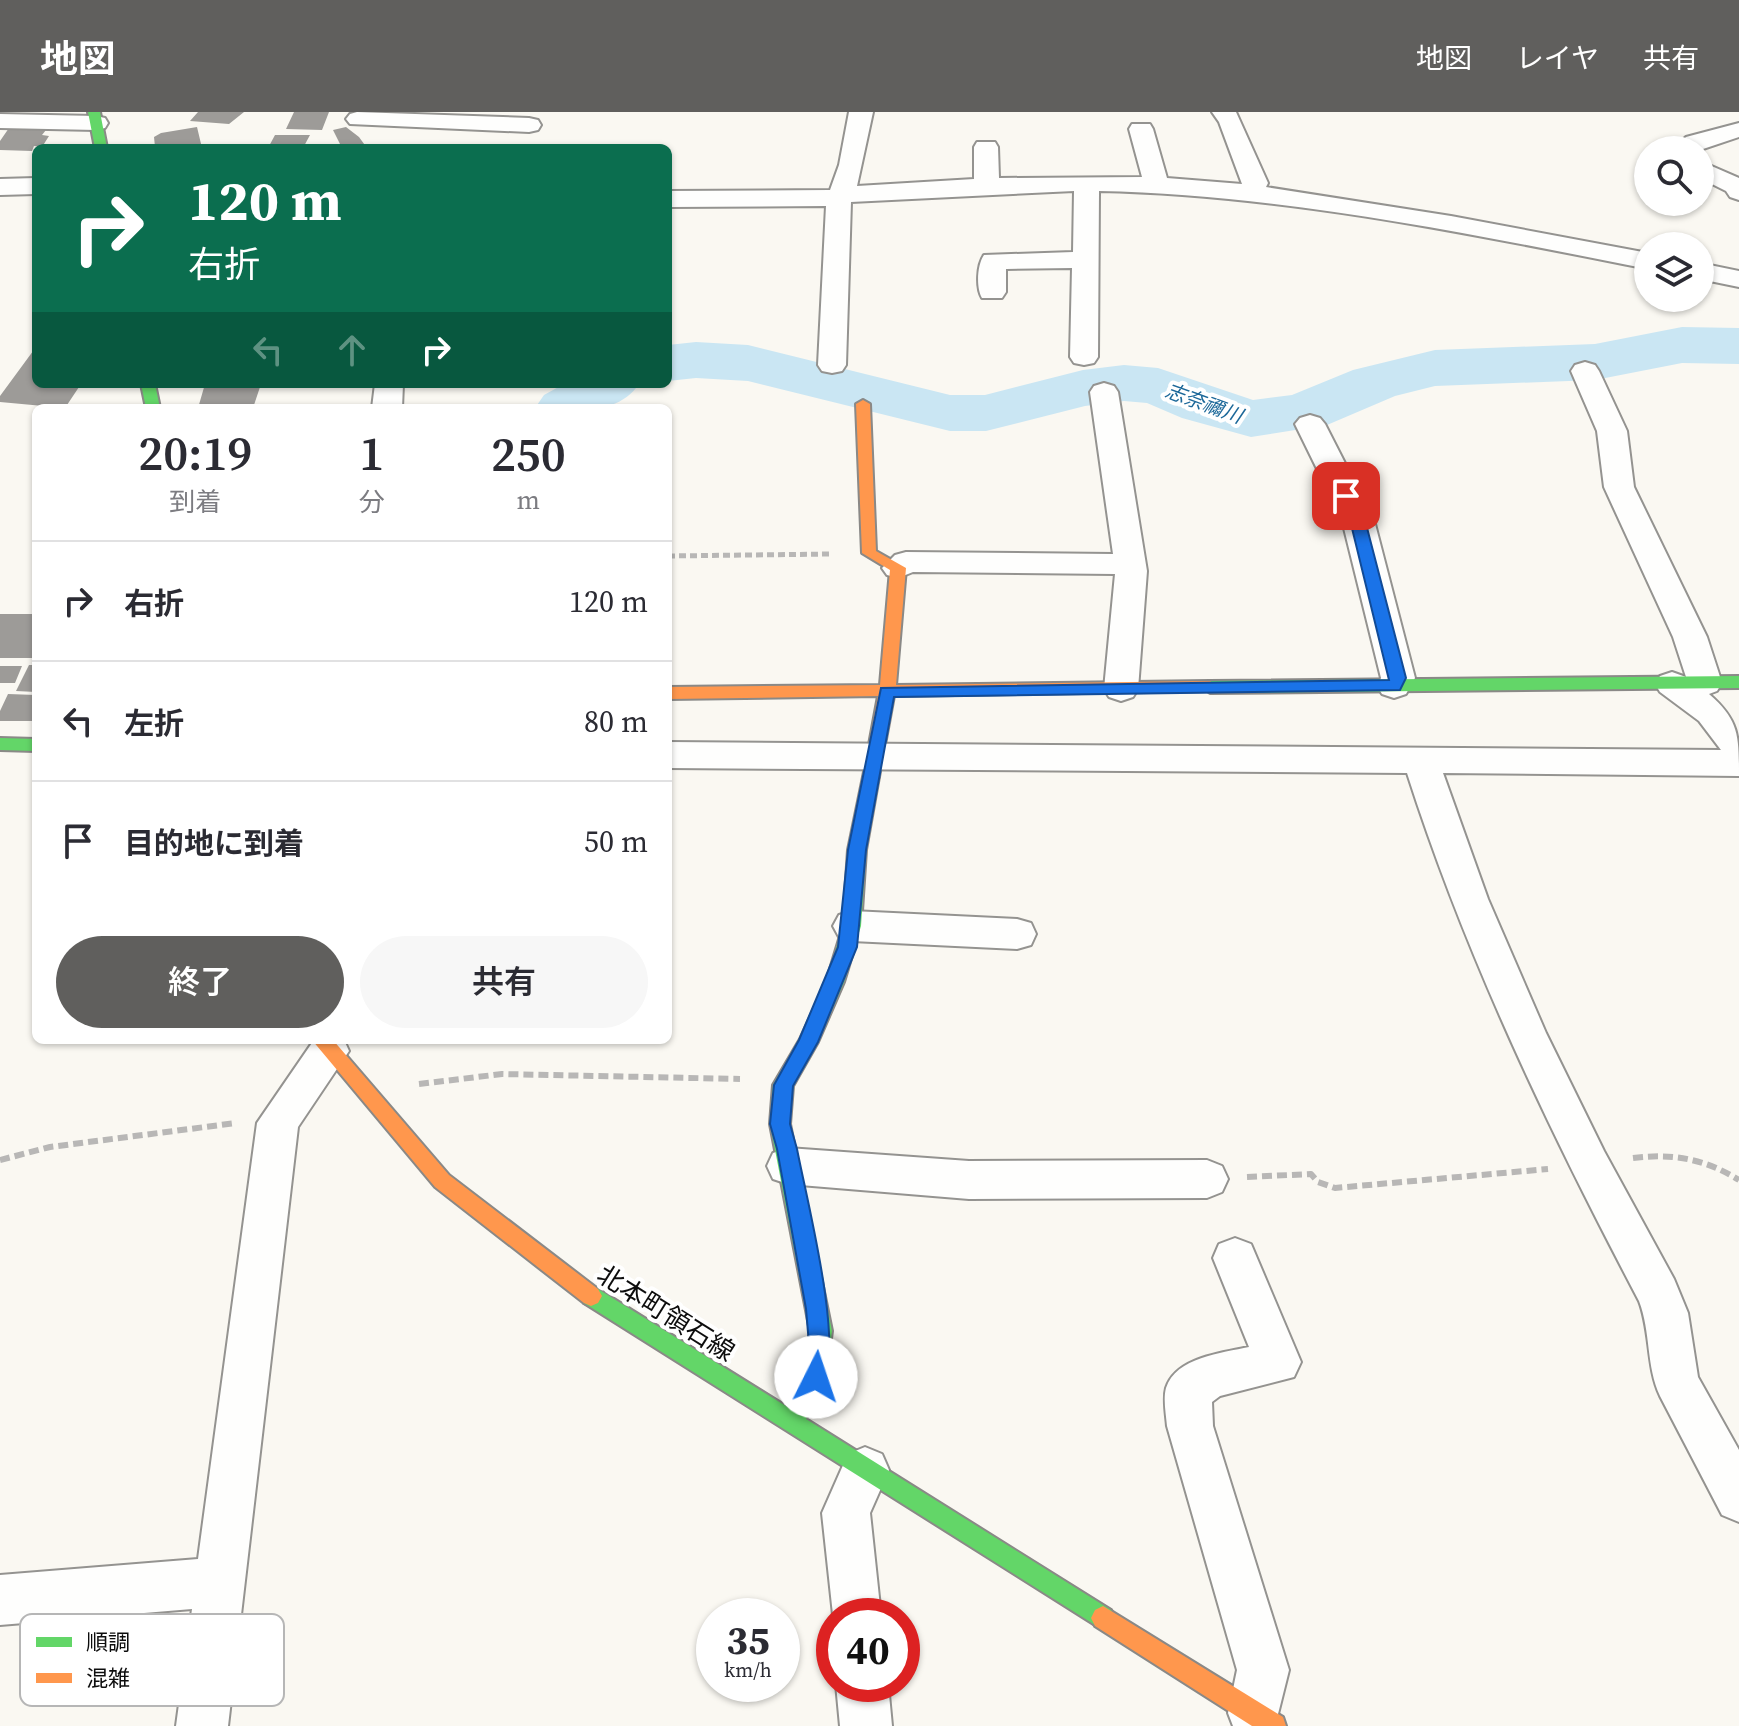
<!DOCTYPE html>
<html lang="ja">
<head>
<meta charset="utf-8">
<style>
	:root { --surface:#fff; --page:#f7f7f7; --text:#2b2b33; --muted:#7c7c81; --line:#e1e1e2; --accent:#605f5d }
	body { margin:0; font-family:"Source Serif 4","Noto Sans JP",serif; background:var(--page); color:var(--text); height:100vh; display:flex; flex-direction:column; font-size:30px; white-space:nowrap }
	* { box-sizing:border-box; margin:0 }
	p { font-size:26px; color:var(--muted) }
	.icon { flex:none; width:44px; height:44px; fill:none; stroke:currentColor; stroke-width:2; stroke-linecap:round; stroke-linejoin:round }
	.map { position:relative; flex:1; overflow:hidden }
	.drawer { position:absolute; left:32px; top:292px; width:640px; height:640px; display:flex; flex-direction:column; background:var(--surface); border-radius:12px; box-shadow:0 2px 6px #0004 }
	.drawer>* { flex:none }
	.guide { position:absolute; left:32px; top:32px; width:640px; height:244px; border-radius:12px; box-shadow:0 2px 6px #0004; background:#0b6e4f; color:#fff; overflow:hidden }
	.fabs { position:absolute; left:1634px; top:24px; display:grid; gap:16px }
	.fabs a { display:grid; place-items:center; width:80px; height:80px; border-radius:50%; background:var(--surface); box-shadow:0 2px 6px #0004; font-size:40px }
	.speed { position:absolute; left:696px; top:1486px; display:flex; gap:16px; font-size:40px; font-weight:700; text-align:center }
	.speed>* { display:grid; place-content:center; width:104px; height:104px; border-radius:50%; background:var(--surface); box-shadow:0 2px 6px #0004; line-height:1 }
	.speed small { font-size:20px; font-weight:400 }
	.speed .limit { border:12px solid #d22; background:#fff; color:#111 }
	.pin { position:absolute; display:grid; place-items:center; width:68px; height:68px; color:#fff; margin:-34px; border-radius:16px; box-shadow:0 4px 12px #0006 }
	.me { position:absolute; width:88px; margin:-44px; rotate:4deg; stroke-linejoin:round; filter:drop-shadow(0 0 6px #0008) }
	.turn { display:flex; align-items:center; gap:28px; height:168px; padding:0 24px; font-size:36px }
	.turn .icon { width:104px; height:104px; stroke-width:2.5 }
	.turn b { display:block; font-size:56px; line-height:68px }
	.lanes { display:flex; align-items:center; height:76px; padding:0 24px; background:#0003; justify-content:center; gap:40px; direction:ltr }
	.lanes .off { opacity:.35 }
	.eta { display:flex; justify-content:space-evenly; align-items:center; height:136px; text-align:center }
	.eta b { font-size:48px; font-weight:600; line-height:56px }
	.cta { display:flex; gap:16px; margin-top:auto; padding:16px 24px }
	.cta a { flex:1; height:92px; border-radius:48px; background:var(--accent); color:#fff; font-size:32px; font-weight:600; line-height:92px; text-align:center }
	.cta a+a { background:var(--page); color:var(--text) }
	ul { padding:0; list-style:none }
	li { display:flex; align-items:center; gap:24px; height:120px; padding:0 24px; border-top:2px solid var(--line) }
	li div { flex:1 }
	li b { display:block; font-size:30px }
	li em { font-style:normal }
	header { display:flex; align-items:center; gap:48px; box-sizing:border-box; height:112px; padding:0 40px; background:var(--accent); color:#fff }
	header strong { font-size:38px }
	nav { display:flex; gap:44px; margin-inline-start:auto; font-size:28px }
	.map>svg:first-child { display:block }
	.lines { fill:none; stroke-linecap:round; stroke-linejoin:round }
	.river { fill:#cae6f3; fill-rule:evenodd }
	.building { fill:#9d9b98 }
	.street-casing { stroke:#949390; stroke-width:4 }
	.fast-casing { stroke:#8a8987; stroke-width:4 }
	.slow-casing { stroke:#8a8987; stroke-width:4 }
	.path-far1 { stroke:#b8b7b6; stroke-width:5; stroke-dasharray:7 4; stroke-linecap:butt }
	.path { stroke:#b8b7b6; stroke-width:6; stroke-dasharray:10 5; stroke-linecap:butt }
	.street { fill:#fefefd; fill-rule:evenodd }
	.fast { fill:#63d668; fill-rule:evenodd }
	.slow { fill:#ff974d; fill-rule:evenodd }
	.route { fill:#1a73e8; stroke:#114b97; stroke-width:2 }
	.labels { text-anchor:middle; dominant-baseline:central; stroke-width:8; stroke-linejoin:round; paint-order:stroke }
	.far-water-label { font-size:20px; font-style:italic; fill:#1c6899; stroke:#fff }
	.near-street-label { font-size:26px; fill:#0d0d0d; stroke:#fff }
	.key { fill:#fff; stroke:#b6b6b6; stroke-width:2 }
	.key-label { font-size:22px; fill:#0d0d0d }
</style>
</head>
<body>
<header>
<strong>地図</strong>
<nav><a>地図</a><a>レイヤ</a><a>共有</a></nav>
</header>
<div class="map">
<svg width="1739" height="1614" viewBox="0 0 1739 1614">
	<rect width="100%" height="100%" fill="#faf8f2"/>
	<g class="lines">
		<path class="river" d="M1682,215L1739,216V252L1682,251L1595,268L1435,274L1395,284L1327,313L1251,325L1182,306L1147,291L1124,289L1085,294L986,319H950L748,269L696,266L668,269V233L696,230L748,233L950,283H985L1083,258L1124,253L1158,256L1253,288L1292,283L1353,258L1435,238L1595,232Z
			M564,272H639C616,306 572,296 535,296L544,283Z"/>
	</g>
	<path class="building" d="M198,0H244L229,12L190,9Z
		M294,0H329L322,18L286,17Z
		M197,15L202,36L155,35L154,25L161,21Z
		M346,15L359,25L367,36H342L333,18Z
		M9,16L46,18L42,23L49,24L42,35L34,34L32,39L0,38V29Z
		M275,23H310L303,36H268Z
		M36,235V272H81L65,296L0,290V284Z
		M205,272H261L253,296H198Z
		M0,502H36V546H0Z
		M29,553H36V580L16,579Z
		M0,554H22L15,571H0Z
		M8,582L36,583V609H0V599Z"/>
	<g class="lines">
		<defs>
			<path id="street" d="M357,0L529,6L538,8L541,13L538,18L529,20L350,12L346,7L350,2Z
				M849,0H873L857,74L974,67V35L977,30H995L998,35L999,66L1142,65L1129,17L1132,12H1150L1153,17L1167,66L1242,72L1219,10L1212,0H1236L1268,71L1266,75L1451,104L1648,141V157C1467,121 1283,83 1099,79L1098,245L1094,251L1084,253L1074,251L1070,245L1072,156L1006,157V180L1002,186H982C976,176 977,153 984,143L1073,140L1074,79L851,90L846,253L842,259L832,261L822,259L818,253L826,94L668,95V79L830,78L839,53Z
				M0,2L96,4L105,6L108,11L105,16L96,18L0,16Z
				M1739,11V25L1700,38H1672L1686,25Z
				M1700,49L1739,66V88L1730,85L1726,79L1700,66Z
				M36,66V82L0,83V67Z
				M1700,151L1739,159V175L1700,167Z
				M1585,250L1595,253L1599,259L1627,319L1634,375L1707,525L1722,571L1717,579L1709,582C1739,608 1739,623 1739,664L1443,661L1488,787L1546,921L1604,1039L1674,1167L1688,1201L1698,1265L1739,1338V1410L1722,1403L1660,1284C1646,1254 1651,1220 1639,1189C1549,1018 1466,845 1407,661L668,656V630L1721,638L1699,609L1660,580L1655,572L1660,564L1672,560L1686,565L1673,525L1604,375L1597,319L1571,259L1575,253Z
				M1104,271L1114,274L1118,280L1147,459L1138,577L1133,585L1121,589L1109,585L1104,577L1115,462L913,460L898,466L887,463L882,456L895,443L906,440L1113,442L1090,280L1094,274Z
				M375,272H403L402,296H372Z
				M1310,303L1320,306L1325,312L1374,408L1415,566L1406,582L1394,586L1382,582L1377,574L1381,566L1342,408L1295,312L1300,306Z
				M852,799L1017,807L1031,811L1036,822L1031,833L1017,837L852,829L839,825L833,814L839,803Z
				M314,928H344L349,939L298,1015L228,1614H176L192,1497L0,1513V1463L198,1447L257,1011Z
				M788,1036L969,1049L1207,1048L1222,1054L1228,1067L1222,1080L1207,1086L969,1087L788,1072L773,1067L767,1054L773,1041Z
				M1235,1126L1251,1132L1301,1250L1294,1265L1220,1284L1212,1290L1213,1314L1289,1558L1275,1614H1233L1228,1601L1237,1558L1167,1314C1166,1302 1163,1287 1166,1276C1176,1245 1222,1241 1249,1235L1213,1146L1219,1132Z
				M865,1335L882,1342L889,1358L870,1401L881,1504H834V1512L822,1401L848,1342Z
				M836,1572H888L892,1614H840Z"/>
			<path id="fast" d="M88,0H100L107,36H95Z
				M141,272H155L160,296H146Z
				M1739,564V576L1210,581L1202,575L1210,569Z
				M0,626L36,627V639L0,638Z
				M871,659L879,665L866,738L861,814L844,870L818,930L793,974L790,1012L832,1219L827,1257L806,1307L1111,1498L1115,1506L1111,1514L1103,1518L584,1191L580,1184L584,1177L591,1174L598,1177L789,1296L806,1257L810,1219L770,1012L773,973L800,927L826,870L843,814L848,738L863,665Z"/>
			<path id="slow" d="M863,288L870,292L876,439L906,456L896,573L1210,569L1218,575L1216,579L894,584L879,665L871,671L863,665L878,584L668,587V575L880,573L890,458L862,441L856,292Z
				M312,928H333L449,1063L598,1177L602,1184L598,1191L591,1194L584,1191L435,1075Z
				M1103,1494L1283,1605L1286,1614H1252L1095,1514L1091,1506L1095,1498Z"/>
		</defs>
		<use href="#street" class="street-casing"/>
		<use href="#fast" class="fast-casing"/>
		<use href="#slow" class="slow-casing"/>
		<path class="path-far1" d="M668,444L831,442"/>
		<path class="path" d="M419,972L502,962L740,967
			M1633,1046C1673,1041 1705,1047 1739,1068
			M0,1048L50,1035L236,1011
			M1247,1065L1311,1062L1318,1070L1335,1076L1548,1057"/>
		<use href="#street" class="street"/>
		<use href="#fast" class="fast"/>
		<use href="#slow" class="slow"/>
	</g>
	<path class="route" d="M1346,380L1351,381L1365,408L1406,566L1400,578L894,585L866,738L857,835L818,930L793,974L790,1012L797,1037C807,1089 843,1228 824,1272L816,1275L809,1272L805,1265L810,1244L806,1197L777,1037L770,1012L774,973L799,928L838,835L848,738L881,576L1389,568L1350,408L1338,384Z"/>
	<g class="labels">
		<g class="far-water-label">
			<text transform="translate(1204 291) rotate(20)">志奈禰川</text>
		</g>
		<g class="near-street-label">
			<text transform="translate(666 1201) rotate(32)">北本町領石線</text>
		</g>
	</g>
	<rect x="20" y="1502" width="264" height="92" rx="12" class="key"/>
	<rect x="36" y="1525" width="36" height="10" fill="#63d668"/>
	<rect x="36" y="1561" width="36" height="10" fill="#ff974d"/>
	<g class="key-label">
		<text x="86" y="1538">順調</text>
		<text x="86" y="1574">混雑</text>
	</g>
</svg>
<div class="fabs">
<a><svg class="icon" aria-label="search" viewBox="0 0 24 24"><circle cx="10" cy="10" r="6"/><path d="M15 15l6 6"/></svg></a>
<a><svg class="icon" aria-label="layers" viewBox="0 0 24 24"><path d="M12 4l9 5-9 5-9-5zM3 14l9 5 9-5"/></svg></a>
</div>
<div class="speed"><div>35<small>km/h</small></div><div class="limit">40</div></div>
<div class="pin" style="left:1346px;top:384px;background:#d93025"><svg class="icon" aria-label="arrive" viewBox="0 0 24 24"><path d="M6 21V4h12l-3 4 3 4H6"/></svg></div>
<svg class="me" style="left:816px;top:1265px" viewBox="-20 -20 40 40"><circle r="19" fill="#fff"/><path d="M0-13L10 11 0 6-10 11z" fill="#1a73e8"/></svg>
<div class="guide">
<div class="turn"><svg class="icon" aria-label="right" viewBox="0 0 24 24"><path d="M7 20v-9h11M14 6l5 5-5 5"/></svg><div><b>120 m</b>右折</div></div>
<div class="lanes"><svg class="icon off" aria-label="left" viewBox="0 0 24 24"><path d="M17 20v-9H6M10 6l-5 5 5 5"/></svg><svg class="icon off" aria-label="ahead" viewBox="0 0 24 24"><path d="M12 20V5M6 11l6-6 6 6"/></svg><svg class="icon" aria-label="right" viewBox="0 0 24 24"><path d="M7 20v-9h11M14 6l5 5-5 5"/></svg></div>
</div>
<section class="drawer">
<div class="eta">
<div><b>20:19</b><p>到着</p></div>
<div><b>1</b><p>分</p></div>
<div><b>250</b><p>m</p></div>
</div>
<ul>
<li><svg class="icon" aria-label="right" viewBox="0 0 24 24"><path d="M7 20v-9h11M14 6l5 5-5 5"/></svg><div><b>右折</b></div><em>120 m</em></li>
<li><svg class="icon" aria-label="left" viewBox="0 0 24 24"><path d="M17 20v-9H6M10 6l-5 5 5 5"/></svg><div><b>左折</b></div><em>80 m</em></li>
<li><svg class="icon" aria-label="arrive" viewBox="0 0 24 24"><path d="M6 21V4h12l-3 4 3 4H6"/></svg><div><b>目的地に到着</b></div><em>50 m</em></li>
</ul>
<div class="cta"><a>終了</a><a>共有</a></div>
</section>
</div>
</body>
</html>
